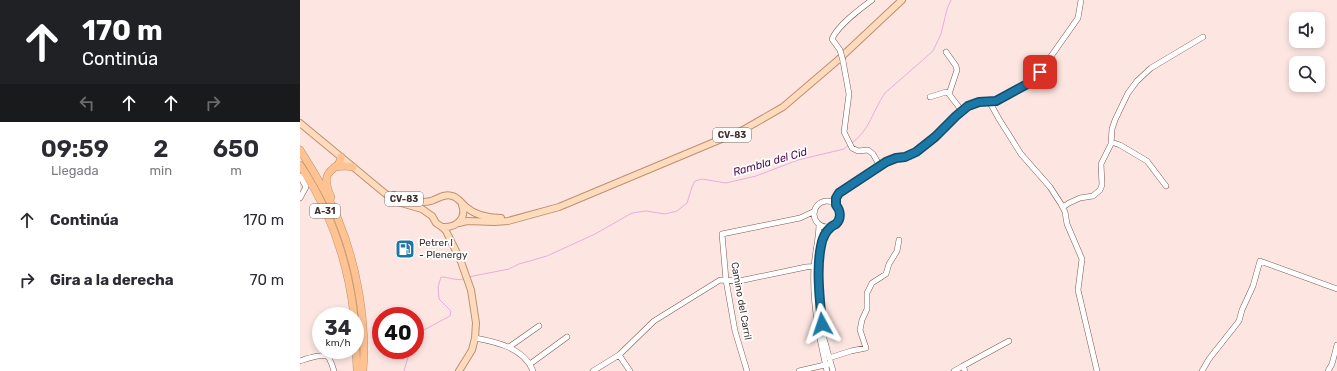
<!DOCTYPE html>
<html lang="es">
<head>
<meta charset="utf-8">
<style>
	:root { --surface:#fff; --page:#f7f7f7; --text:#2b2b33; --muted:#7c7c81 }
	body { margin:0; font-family:Rubik,sans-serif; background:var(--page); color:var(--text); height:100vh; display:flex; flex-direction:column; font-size:15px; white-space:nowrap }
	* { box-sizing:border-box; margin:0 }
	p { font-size:13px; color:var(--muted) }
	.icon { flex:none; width:22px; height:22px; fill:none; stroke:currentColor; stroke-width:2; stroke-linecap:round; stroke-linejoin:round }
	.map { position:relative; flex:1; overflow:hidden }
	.drawer { display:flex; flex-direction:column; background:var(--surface); width:300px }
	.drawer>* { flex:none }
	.top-card { background:#202124; color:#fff; overflow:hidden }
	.buttons { position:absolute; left:989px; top:12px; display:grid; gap:8px }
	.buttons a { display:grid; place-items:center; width:36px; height:36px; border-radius:8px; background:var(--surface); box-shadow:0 2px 6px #0003; font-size:20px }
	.speed { position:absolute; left:12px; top:307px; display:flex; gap:8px; font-size:20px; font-weight:700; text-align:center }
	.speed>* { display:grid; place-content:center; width:52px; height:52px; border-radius:50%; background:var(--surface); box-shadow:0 2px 6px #0003; line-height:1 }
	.speed small { font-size:10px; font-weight:400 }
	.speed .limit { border:6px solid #d22; background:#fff; color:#111 }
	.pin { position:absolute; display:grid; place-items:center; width:34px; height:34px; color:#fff; margin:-17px; border-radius:8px; box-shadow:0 2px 6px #0006 }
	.me { position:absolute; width:44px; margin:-22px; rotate:355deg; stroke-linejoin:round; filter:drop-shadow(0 0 3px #0008) }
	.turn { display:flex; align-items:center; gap:14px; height:84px; padding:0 16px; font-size:18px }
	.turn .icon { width:52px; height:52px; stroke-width:2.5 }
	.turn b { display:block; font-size:28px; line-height:34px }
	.lanes { display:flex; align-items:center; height:38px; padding:0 16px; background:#0003; justify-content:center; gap:20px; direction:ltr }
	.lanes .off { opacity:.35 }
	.eta { display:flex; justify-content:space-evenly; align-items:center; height:68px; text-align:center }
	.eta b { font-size:24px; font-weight:600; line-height:28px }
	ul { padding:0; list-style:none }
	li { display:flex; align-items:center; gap:12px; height:60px; padding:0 16px }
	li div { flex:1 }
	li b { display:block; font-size:15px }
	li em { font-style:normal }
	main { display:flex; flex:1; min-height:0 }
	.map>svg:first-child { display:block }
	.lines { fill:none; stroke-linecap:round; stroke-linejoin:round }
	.stream { stroke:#e5ade1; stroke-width:1 }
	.minor-casing { stroke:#7b5a54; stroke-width:6 }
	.major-casing { stroke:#bc906f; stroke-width:8 }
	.highway-casing { stroke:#bc906f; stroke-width:8 }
	.minor { stroke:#fff; stroke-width:5 }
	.major { stroke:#fedbbd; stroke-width:6 }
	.highway { stroke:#fec391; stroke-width:7 }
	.minor-bridge-casing { stroke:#7b5a54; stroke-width:6; stroke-linecap:butt }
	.minor-bridge { stroke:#fff; stroke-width:5 }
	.route-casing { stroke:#124e6c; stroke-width:10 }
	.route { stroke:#1c78a6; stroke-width:7 }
	.labels { text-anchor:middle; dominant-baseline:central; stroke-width:3.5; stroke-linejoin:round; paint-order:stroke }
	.shield { fill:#fff; stroke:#796f6d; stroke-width:1 }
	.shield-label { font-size:9px; font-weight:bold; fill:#40312f }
	.poi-label { font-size:10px; fill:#40312f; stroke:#fff; text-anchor:start }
	.street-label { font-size:10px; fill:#40312f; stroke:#fff }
	.water-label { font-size:11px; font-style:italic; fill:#4f0c4e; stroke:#fff }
</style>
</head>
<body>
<main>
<section class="drawer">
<div class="top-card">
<div class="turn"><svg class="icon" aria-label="ahead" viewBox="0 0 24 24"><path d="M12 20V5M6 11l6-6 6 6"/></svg><div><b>170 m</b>Continúa</div></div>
<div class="lanes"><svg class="icon off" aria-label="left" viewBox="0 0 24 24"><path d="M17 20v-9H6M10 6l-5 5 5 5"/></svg><svg class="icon" aria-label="ahead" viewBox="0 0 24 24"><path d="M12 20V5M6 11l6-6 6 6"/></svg><svg class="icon" aria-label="ahead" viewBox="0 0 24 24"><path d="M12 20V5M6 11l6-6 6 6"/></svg><svg class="icon off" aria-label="right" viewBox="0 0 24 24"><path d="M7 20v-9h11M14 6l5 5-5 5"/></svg></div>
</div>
<div class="eta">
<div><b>09:59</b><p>Llegada</p></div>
<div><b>2</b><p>min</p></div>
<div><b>650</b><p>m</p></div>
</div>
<ul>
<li><svg class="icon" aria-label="ahead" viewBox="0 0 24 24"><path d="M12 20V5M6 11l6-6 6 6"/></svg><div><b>Continúa</b></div><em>170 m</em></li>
<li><svg class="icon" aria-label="right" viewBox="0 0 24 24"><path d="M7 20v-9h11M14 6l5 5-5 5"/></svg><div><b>Gira a la derecha</b></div><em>70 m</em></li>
</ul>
</section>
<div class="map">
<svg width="1037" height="371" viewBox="0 0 1037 371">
	<rect width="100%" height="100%" fill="#fde6e1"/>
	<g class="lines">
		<path class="stream" d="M552,143C570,130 573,110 585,93L633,51L641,34L647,9L651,0
			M168,277L209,269L219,264L247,256L295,234L332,213L346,211L365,214L377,211L387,203L392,187L395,181L402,179L426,183L456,176L498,160L544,149L548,146
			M115,340L122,331L150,316L151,311L139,299L138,287L141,277C149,277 155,281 163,279
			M104,371L110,350"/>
		<defs>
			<path id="minor" d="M540,50L532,39C538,25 560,9 572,0
				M646,52L656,66L657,70L649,94L662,111
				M630,97L646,92L649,94
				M689,101L699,119L721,154L750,187L761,204L765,212L767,224L782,259L778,290L797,371
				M811,142L820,145L847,161L866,186
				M580,166L586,162L596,158L605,157L616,152L635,137L656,116L668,106L679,102L696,101L729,83L740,72L778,18L781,0
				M0,176L6,187L0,198
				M514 214a13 13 0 1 1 26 0a13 13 0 1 1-26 0Z
				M531,202L544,189L580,166L573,154L568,150L558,151L552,148L544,132L549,94L543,61
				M763,207L769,203L780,198L793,196L800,190L802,185L801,164L811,144L812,129L815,120L828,93L837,81L851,68L903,37
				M519,224C519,238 515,253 514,267C512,302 519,337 527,371
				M531,227L524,237L521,247L519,269L523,335L533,371
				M175,338C197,342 224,348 233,371
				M209,347L239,326
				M319,355L330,371
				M529,358L551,351L566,348L560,330L562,320L567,309V293L572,283L586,274L589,264L597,251L599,240
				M0,361C6,359 25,352 29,358C31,362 33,367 34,371
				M230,364L267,337
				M663,366L709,341
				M293,371L319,355L354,321L420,280L439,281L506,267L519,266
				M447,371L435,331L426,280L422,234L500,218L515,211
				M499,371L529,364
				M654,371L663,366L665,371
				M902,371L909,359L939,321L942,310L953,286L960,261L1037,289
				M1028,371L1032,364L1037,345"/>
			<path id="major" d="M0,123L87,195L101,203L122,209L132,216L136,223L142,227L146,231L160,259L171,290L176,323L175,338L172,350L159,371
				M94,195C106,200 118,204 131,201C138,199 144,193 152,196C158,197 161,203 166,207C176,216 188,218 201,218
				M159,223L167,221L194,222L208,221L259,207L443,130L483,107L538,60L602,0
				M142,227C156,228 167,219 162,205"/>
			<path id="highway" d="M0,150C14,172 28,195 38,219C57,265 67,322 63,371
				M0,165C30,210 48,262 54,316
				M35,167L45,166L53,167
				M31,197C17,165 40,173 41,157
				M55,329L57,371"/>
		</defs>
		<use href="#minor" class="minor-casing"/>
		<use href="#major" class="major-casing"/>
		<use href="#highway" class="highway-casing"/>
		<use href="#minor" class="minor"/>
		<use href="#major" class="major"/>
		<use href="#highway" class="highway"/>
		<defs>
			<path id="minor-bridge" d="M540,50L543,61"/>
		</defs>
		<use href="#minor-bridge" class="minor-bridge-casing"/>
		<use href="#minor-bridge" class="minor-bridge"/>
	</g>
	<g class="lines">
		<defs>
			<path id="route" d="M522,324C520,300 516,270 521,246C522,240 525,232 531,227C532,226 534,225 536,224C542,218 540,210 536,205V198L539,193L586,162L596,158L605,157L616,152L635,137L656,116L668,106L679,102L696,101L729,83L740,72"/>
		</defs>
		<use href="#route" class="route-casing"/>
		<use href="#route" class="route"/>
	</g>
	<defs>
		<symbol id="fuel-square" viewBox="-11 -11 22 22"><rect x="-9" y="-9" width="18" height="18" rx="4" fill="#1c78a6" stroke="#fff"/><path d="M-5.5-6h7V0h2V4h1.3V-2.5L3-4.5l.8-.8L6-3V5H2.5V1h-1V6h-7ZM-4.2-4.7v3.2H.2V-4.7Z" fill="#fff"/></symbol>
	</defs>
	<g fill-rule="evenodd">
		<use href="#fuel-square" x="94" y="238" width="22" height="22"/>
	</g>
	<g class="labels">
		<g class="shield">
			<rect x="413" y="128" width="38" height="14" rx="3"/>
			<rect x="85" y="192" width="38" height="14" rx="3"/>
			<rect x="10" y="204" width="30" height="14" rx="3"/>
		</g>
		<g class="shield-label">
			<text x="432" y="135">CV-83</text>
			<text x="104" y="199">CV-83</text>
			<text x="25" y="211">A-31</text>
		</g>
		<g class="poi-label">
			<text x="119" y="243">Petrer I<tspan x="119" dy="12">- Plenergy</tspan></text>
		</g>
		<g class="street-label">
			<text transform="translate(441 301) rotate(80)">Camino del Carril</text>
		</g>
		<g class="water-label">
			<text transform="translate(470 162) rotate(-16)">Rambla del Cid</text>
		</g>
	</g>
</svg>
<div class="buttons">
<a><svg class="icon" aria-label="sound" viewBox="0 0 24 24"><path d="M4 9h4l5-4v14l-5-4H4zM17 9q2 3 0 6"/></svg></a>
<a><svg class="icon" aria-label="search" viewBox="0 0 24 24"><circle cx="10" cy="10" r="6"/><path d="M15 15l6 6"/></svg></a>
</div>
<div class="speed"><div>34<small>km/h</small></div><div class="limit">40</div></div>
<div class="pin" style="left:740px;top:72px;background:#d93025"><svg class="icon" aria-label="arrive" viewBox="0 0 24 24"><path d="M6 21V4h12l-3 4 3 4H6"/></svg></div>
<svg class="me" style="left:522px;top:324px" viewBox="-20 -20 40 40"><path d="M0-17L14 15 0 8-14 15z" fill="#1c78a6" stroke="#fff" stroke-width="4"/></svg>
</div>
</main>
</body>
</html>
